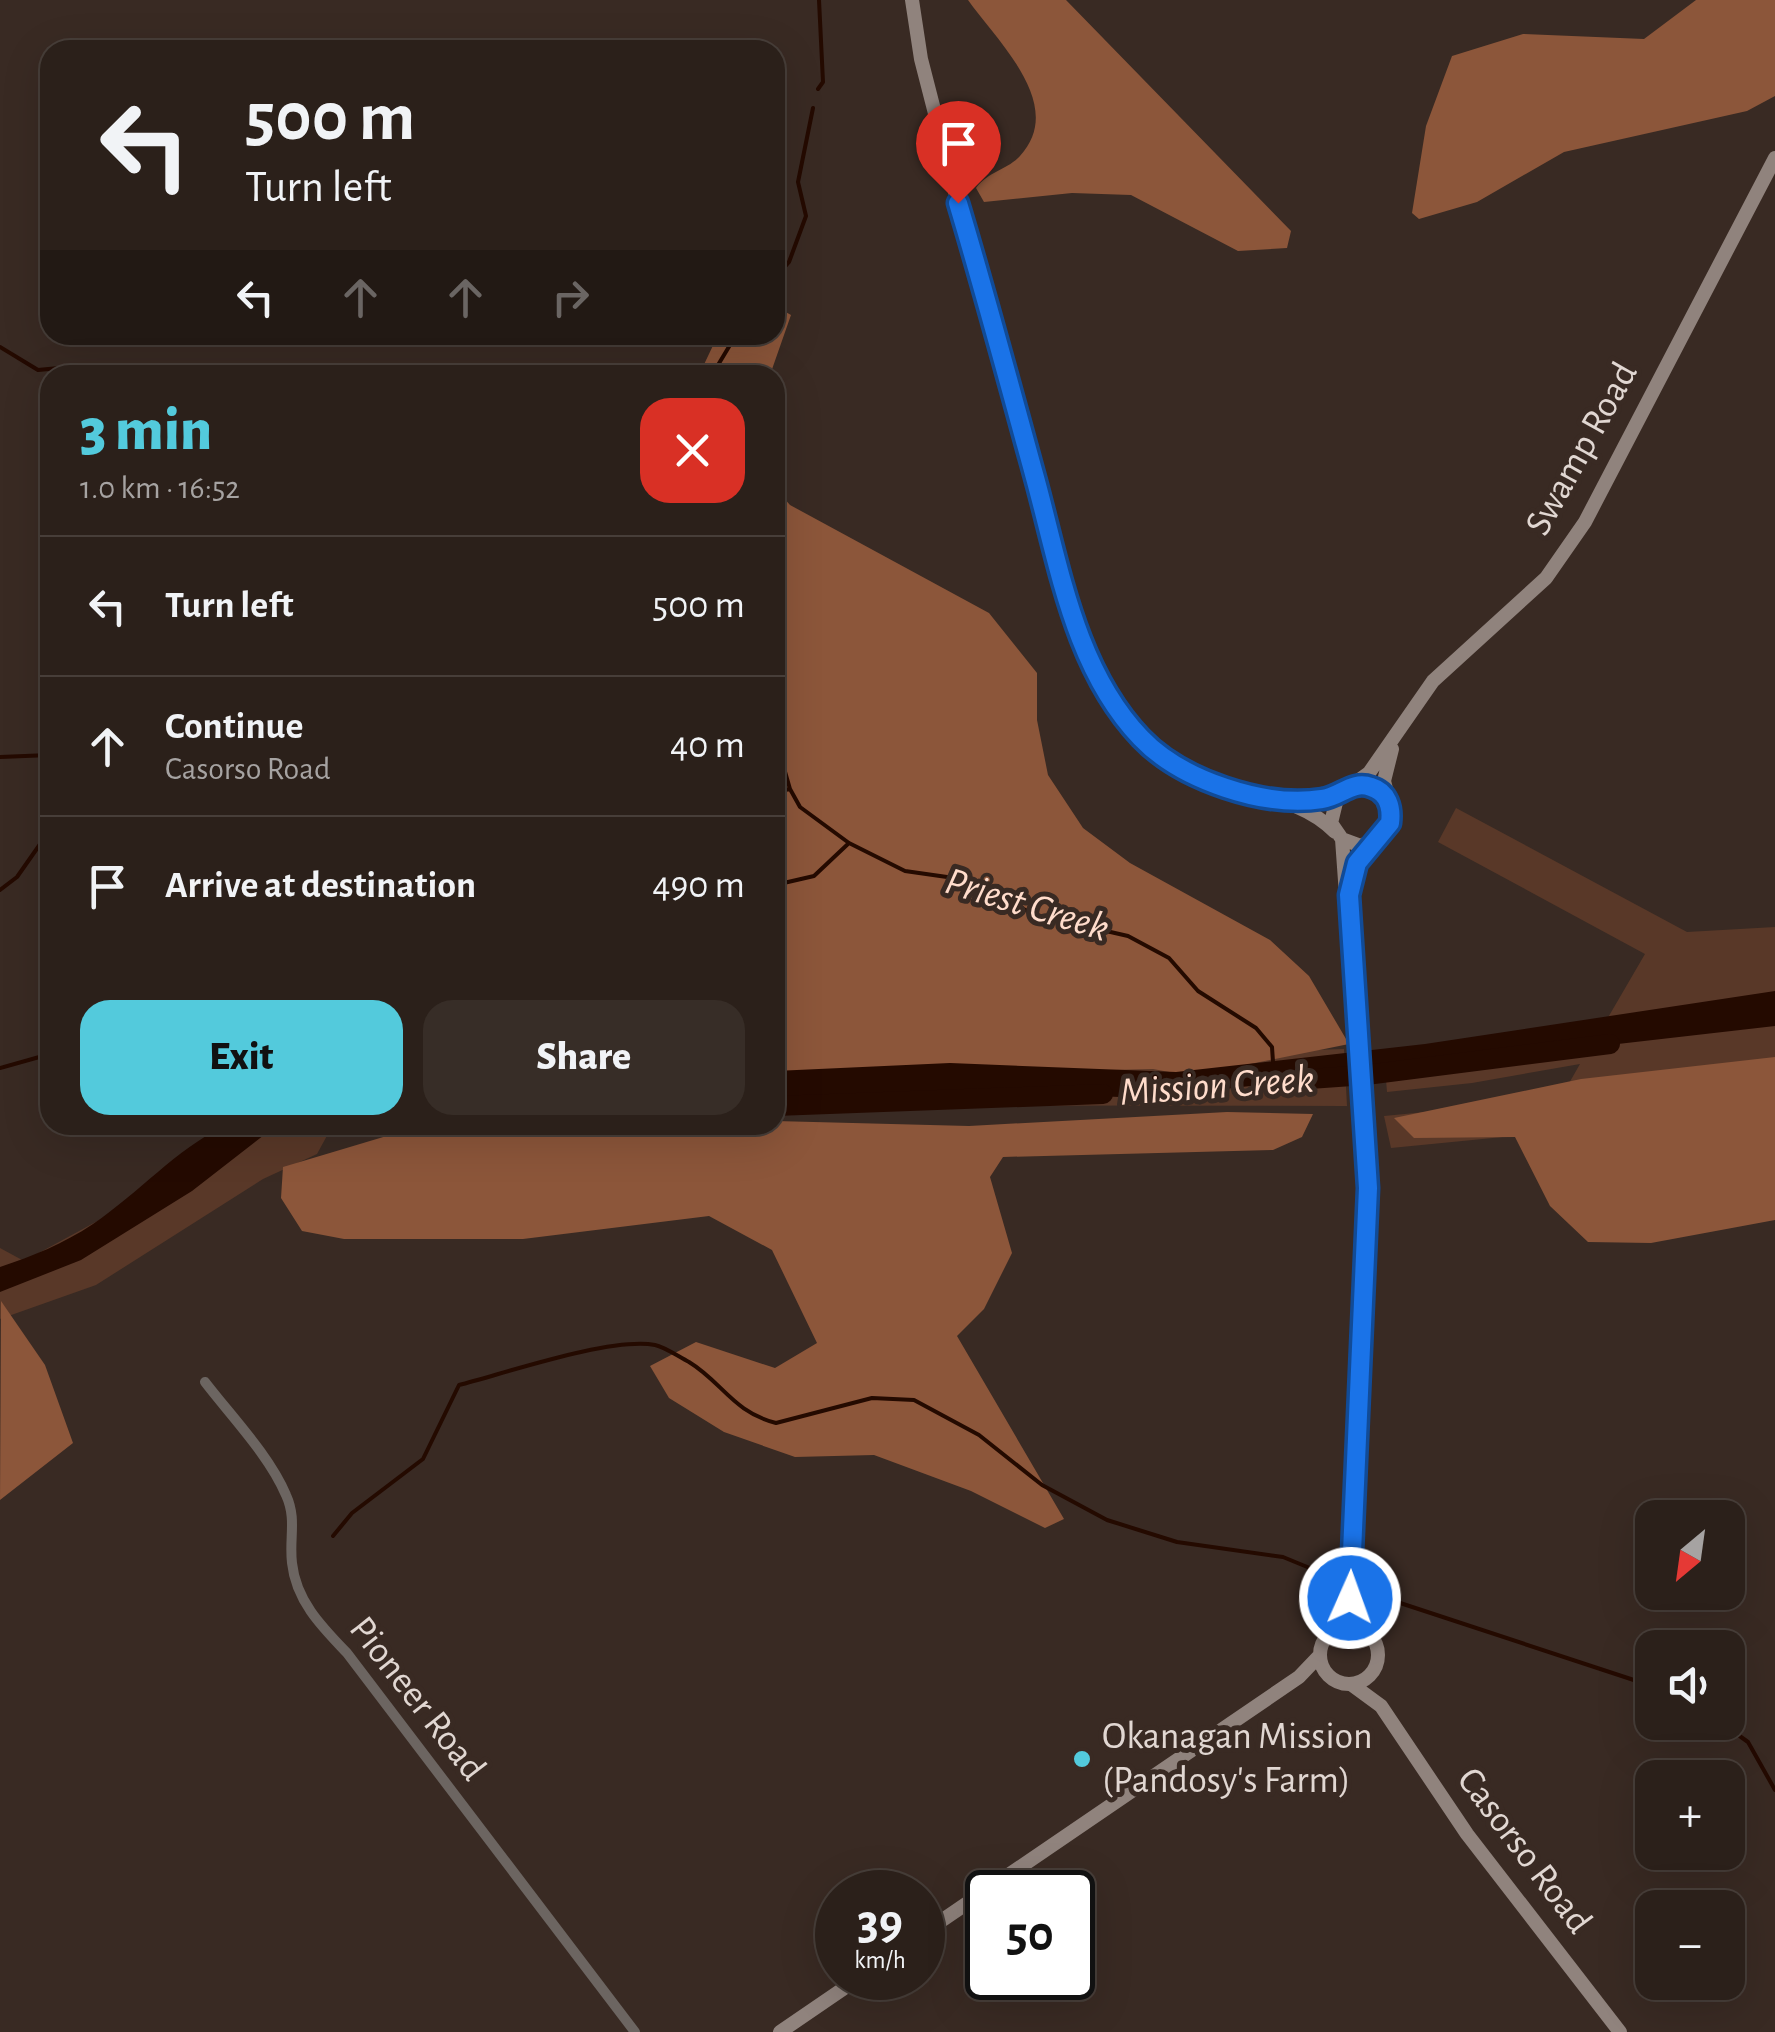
<!DOCTYPE html>
<html lang="en">
<head>
<meta charset="utf-8">
<style>
	:root { --surface:#2b201a; --page:#372d27; --text:#f1f3f6; --muted:#a6a3a2; --line:#473e39; --accent:#53cadc }
	body { margin:0; font-family:"Alegreya Sans",sans-serif; background:var(--page); color:var(--text); height:100vh; display:flex; flex-direction:column; font-size:38px; white-space:nowrap }
	* { box-sizing:border-box; margin:0 }
	p { font-size:32px; color:var(--muted) }
	.icon { flex:none; width:55px; height:55px; fill:none; stroke:currentColor; stroke-width:2; stroke-linecap:round; stroke-linejoin:round }
	.map { position:relative; flex:1; overflow:hidden }
	.side { position:absolute; left:40px; top:365px; width:745px; height:770px; display:flex; flex-direction:column; background:var(--surface); border-radius:30px; box-shadow:0 10px 40px #0002,0 0 0 2px var(--line) }
	.side>* { flex:none }
	.top-card { position:absolute; left:40px; top:40px; width:745px; height:305px; border-radius:30px; box-shadow:0 10px 40px #0002,0 0 0 2px var(--line); background:#2b201a; color:var(--text); overflow:hidden }
	.needle { width:65px; rotate:209deg }
	.buttons { position:absolute; left:1635px; top:1500px; display:grid; gap:20px }
	.buttons a { display:grid; place-items:center; width:110px; height:110px; border-radius:20px; background:var(--surface); box-shadow:0 10px 40px #0002,0 0 0 2px var(--line); font-size:50px }
	.speed { position:absolute; left:815px; top:1870px; display:flex; gap:20px; font-size:50px; font-weight:700; text-align:center }
	.speed>* { display:grid; place-content:center; width:130px; height:130px; border-radius:50%; background:var(--surface); box-shadow:0 10px 40px #0002,0 0 0 2px var(--line); line-height:1 }
	.speed small { font-size:25px; font-weight:400 }
	.speed .limit { border:5px solid #111; border-radius:15px; background:#fff; color:#111 }
	.pin { position:absolute; display:grid; place-items:center; width:85px; height:85px; color:#fff; margin:-102px -42px; border-radius:50% 50% 50% 0; rotate:-45deg; box-shadow:0 0 10px #0007 }
	.pin .icon { rotate:45deg }
	.me { position:absolute; width:110px; margin:-55px; rotate:2deg; stroke-linejoin:round; filter:drop-shadow(0 0 8px #0008) }
	.turn { display:flex; align-items:center; gap:35px; height:210px; padding:0 40px; font-size:45px }
	.turn .icon { width:130px; height:130px; stroke-width:2.5 }
	.turn b { display:block; font-size:70px; line-height:85px }
	.lanes { display:flex; align-items:center; height:95px; padding:0 40px; background:#0003; justify-content:center; gap:50px; direction:ltr }
	.lanes .off { opacity:.35 }
	.round { display:grid; place-items:center; flex:none; width:105px; height:105px; border-radius:30px; background:var(--page) }
	.overview { display:flex; align-items:center; justify-content:space-between; height:170px; padding:0 40px }
	h1 { font-size:60px; font-weight:800; line-height:75px; color:var(--accent) }
	.action { display:flex; gap:20px; margin-top:auto; padding:20px 40px }
	.action a { flex:1; height:115px; border-radius:30px; background:var(--accent); color:#111; font-size:40px; font-weight:800; line-height:115px; text-align:center }
	.action a+a { background:var(--page); color:var(--text) }
	ul { padding:0; list-style:none }
	li { display:flex; align-items:center; gap:30px; height:140px; padding:0 40px; border-top:2px solid var(--line) }
	li div { flex:1 }
	li b { display:block; font-size:38px }
	li em { font-style:normal }
	.map>svg:first-child { display:block }
	.green { fill:#593828 }
	.forest { fill:#8c563a }
	.water { fill:#240a00 }
	.lines { fill:none; stroke-linecap:round; stroke-linejoin:round }
	.stream { stroke:#240a00; stroke-width:4 }
	.river { stroke:#240a00; stroke-width:20 }
	.street { stroke:#6c6561; stroke-width:10 }
	.secondary { stroke:#90837d; stroke-width:14 }
	.route-casing { stroke:#114b97; stroke-width:25 }
	.route { stroke:#1a73e8; stroke-width:18 }
	.poi-dot { fill:#53cadc; stroke:#392a23; stroke-width:4 }
	.labels { text-anchor:middle; dominant-baseline:central; stroke-width:10; stroke-linejoin:round; paint-order:stroke }
	.street-label { font-size:38px; fill:#e1d7d2; stroke:#392a23 }
	.poi-label { font-size:38px; fill:#e1d7d2; stroke:#392a23; text-anchor:start }
	.water-label { font-size:40px; font-style:italic; fill:#ffdccb; stroke:#392a23 }
</style>
</head>
<body>
<div class="map">
<svg width="1775" height="2032" viewBox="0 0 1775 2032">
	<rect width="100%" height="100%" fill="#392a23"/>
	<path class="green" d="M1456,808L1687,932L1775,927V1094L1564,1131L1391,1148L1384,1116L1560,1099L1580,1064L1472,1083L1387,1092L1384,1056L1606,1021L1645,954L1438,842Z
		M1344,1049L1347,1106L775,1105V1066Z
		M274,1125H347L329,1132L317,1154L263,1179L96,1285L0,1319V1248L24,1261Z"/>
	<path class="forest" d="M968,0H1066L1291,231L1287,248L1238,251L1131,195L1072,193L984,202L976,188C989,171 1007,170 1020,156C1067,105 997,41 968,0Z
		M1696,0H1775V96L1747,111L1564,152L1477,202L1419,219L1412,213L1426,126L1452,56L1523,34L1644,39Z
		M775,306L791,315L770,375H699L718,335H775Z
		M775,488L790,505L989,613L1037,673V720L1048,775L1083,828L1130,863L1270,940L1309,976L1349,1044L1191,1076L1153,1069L775,1078Z
		M1775,1057V1220L1651,1243L1588,1242L1550,1206L1515,1137L1414,1138L1394,1118L1581,1079Z
		M1227,1112L1313,1114L1302,1137L1273,1150L1003,1157L990,1177L1012,1253L984,1309L957,1336L1064,1519L1045,1528L971,1491L874,1455L795,1457L724,1432L669,1398L650,1366L696,1342L775,1368L817,1343L772,1250L709,1216L523,1239H344L302,1231L281,1198L283,1167L390,1135L461,1125H775V1121L969,1126Z
		M1,1301L45,1365L73,1443L0,1500Z"/>
	<path class="water" d="M1775,991V1026L1146,1098L1016,1093L910,1102L775,1100V1071L950,1063L1176,1072L1425,1044Z
		M226,1125H277L192,1191L81,1260L0,1292V1267C33,1256 63,1244 93,1224C140,1192 175,1150 226,1125Z"/>
	<g class="lines">
		<path class="stream" d="M818,89L823,82L819,0
			M775,278L789,262L806,216L798,182L813,108
			M0,347L38,370L80,366L92,375
			M712,375L736,335
			M775,737L790,789L800,807L849,843L905,871L961,879L1036,915L1128,936L1169,958L1198,991L1256,1028L1272,1047L1273,1062
			M0,757L50,755
			M775,792L790,789
			M775,885L814,876L849,843
			M0,890L17,877L50,830
			M0,1068L50,1054
			M333,1536L352,1513L423,1459L459,1385C506,1373 610,1337 655,1345C665,1347 679,1357 689,1362C722,1382 733,1412 776,1423L872,1398L914,1400L979,1435L1042,1485L1107,1520L1177,1542L1283,1557L1334,1578
			M1385,1598L1652,1686
			M1720,1722L1748,1742L1775,1790"/>
		<path class="river" d="M1281,1081L1366,1075L1610,1044
			M775,1106L1103,1094"/>
		<path class="street" d="M205,1382C231,1416 269,1455 286,1495C297,1519 289,1538 292,1563C296,1601 322,1627 347,1653L635,2032"/>
		<path class="secondary" d="M912,0L921,59L958,203L1081,643C1123,727 1152,765 1246,791C1279,800 1311,807 1335,832
			M1351,786L1369,773L1433,681L1546,578L1585,522L1775,158
			M1292,800C1328,803 1344,782 1369,786L1389,804L1386,832L1361,846L1342,839L1331,823L1338,794
			M1389,801L1384,781L1392,749
			M1342,839L1367,1187L1350,1598L1355,1615L1368,1633
			M1351,884L1357,863L1371,844
			M1320 1655a29 29 0 1 1 58 0a29 29 0 1 1-58 0Z
			M1351,1684L1381,1706L1467,1834L1620,2032
			M922,1934L1299,1677L1320,1655
			M780,2032L859,1978"/>
	</g>
	<g class="lines">
		<defs>
			<path id="route" d="M958,203C985,293 1009,383 1034,474C1059,564 1074,668 1141,738C1181,780 1264,808 1322,799C1340,797 1352,780 1371,787C1388,792 1392,808 1390,823L1357,863L1349,895L1368,1188L1350,1598"/>
		</defs>
		<use href="#route" class="route-casing"/>
		<use href="#route" class="route"/>
	</g>
	<circle class="poi-dot" cx="1082" cy="1759" r="10"/>
	<g class="labels">
		<g class="street-label">
			<text transform="translate(1582 449) rotate(-61)">Swamp Road</text>
			<text transform="translate(417 1699) rotate(52)">Pioneer Road</text>
			<text transform="translate(1524 1851) rotate(53)">Casorso Road</text>
		</g>
		<g class="poi-label">
			<text x="1102" y="1737">Okanagan Mission<tspan x="1102" dy="44">(Pandosy's Farm)</tspan></text>
		</g>
		<g class="water-label">
			<text transform="translate(1027 905) rotate(17)">Priest Creek</text>
			<text transform="translate(1217 1086) rotate(-4)">Mission Creek</text>
		</g>
	</g>
</svg>
<div class="buttons">
<a><svg class="needle" viewBox="-14 -14 28 28"><path d="M0-13l5 13h-10z" fill="#e53935"/><path d="M0 13l5-13h-10z" fill="#a6a3a2"/></svg></a>
<a><svg class="icon" aria-label="sound" viewBox="0 0 24 24"><path d="M4 9h4l5-4v14l-5-4H4zM17 9q2 3 0 6"/></svg></a>
<a>+</a>
<a>−</a>
</div>
<div class="speed"><div>39<small>km/h</small></div><div class="limit">50</div></div>
<div class="pin" style="left:958px;top:203px;background:#d93025"><svg class="icon" aria-label="arrive" viewBox="0 0 24 24"><path d="M6 21V4h12l-3 4 3 4H6"/></svg></div>
<svg class="me" style="left:1350px;top:1598px" viewBox="-20 -20 40 40"><circle r="17" fill="#1a73e8" stroke="#fff" stroke-width="3"/><path d="M0-11L8 9 0 5-8 9z" fill="#fff"/></svg>
<div class="top-card">
<div class="turn"><svg class="icon" aria-label="left" viewBox="0 0 24 24"><path d="M17 20v-9H6M10 6l-5 5 5 5"/></svg><div><b>500 m</b>Turn left</div></div>
<div class="lanes"><svg class="icon" aria-label="left" viewBox="0 0 24 24"><path d="M17 20v-9H6M10 6l-5 5 5 5"/></svg><svg class="icon off" aria-label="ahead" viewBox="0 0 24 24"><path d="M12 20V5M6 11l6-6 6 6"/></svg><svg class="icon off" aria-label="ahead" viewBox="0 0 24 24"><path d="M12 20V5M6 11l6-6 6 6"/></svg><svg class="icon off" aria-label="right" viewBox="0 0 24 24"><path d="M7 20v-9h11M14 6l5 5-5 5"/></svg></div>
</div>
<section class="side">
<div class="overview"><div><h1>3 min</h1><p>1.0 km · 16:52</p></div><a class="round" style="background:#d93025;color:#fff"><svg class="icon" aria-label="close" viewBox="0 0 24 24"><path d="M6 6l12 12M18 6L6 18"/></svg></a></div>
<ul>
<li><svg class="icon" aria-label="left" viewBox="0 0 24 24"><path d="M17 20v-9H6M10 6l-5 5 5 5"/></svg><div><b>Turn left</b></div><em>500 m</em></li>
<li><svg class="icon" aria-label="ahead" viewBox="0 0 24 24"><path d="M12 20V5M6 11l6-6 6 6"/></svg><div><b>Continue</b><p>Casorso Road</p></div><em>40 m</em></li>
<li><svg class="icon" aria-label="arrive" viewBox="0 0 24 24"><path d="M6 21V4h12l-3 4 3 4H6"/></svg><div><b>Arrive at destination</b></div><em>490 m</em></li>
</ul>
<div class="action"><a>Exit</a><a>Share</a></div>
</section>
</div>
</body>
</html>
